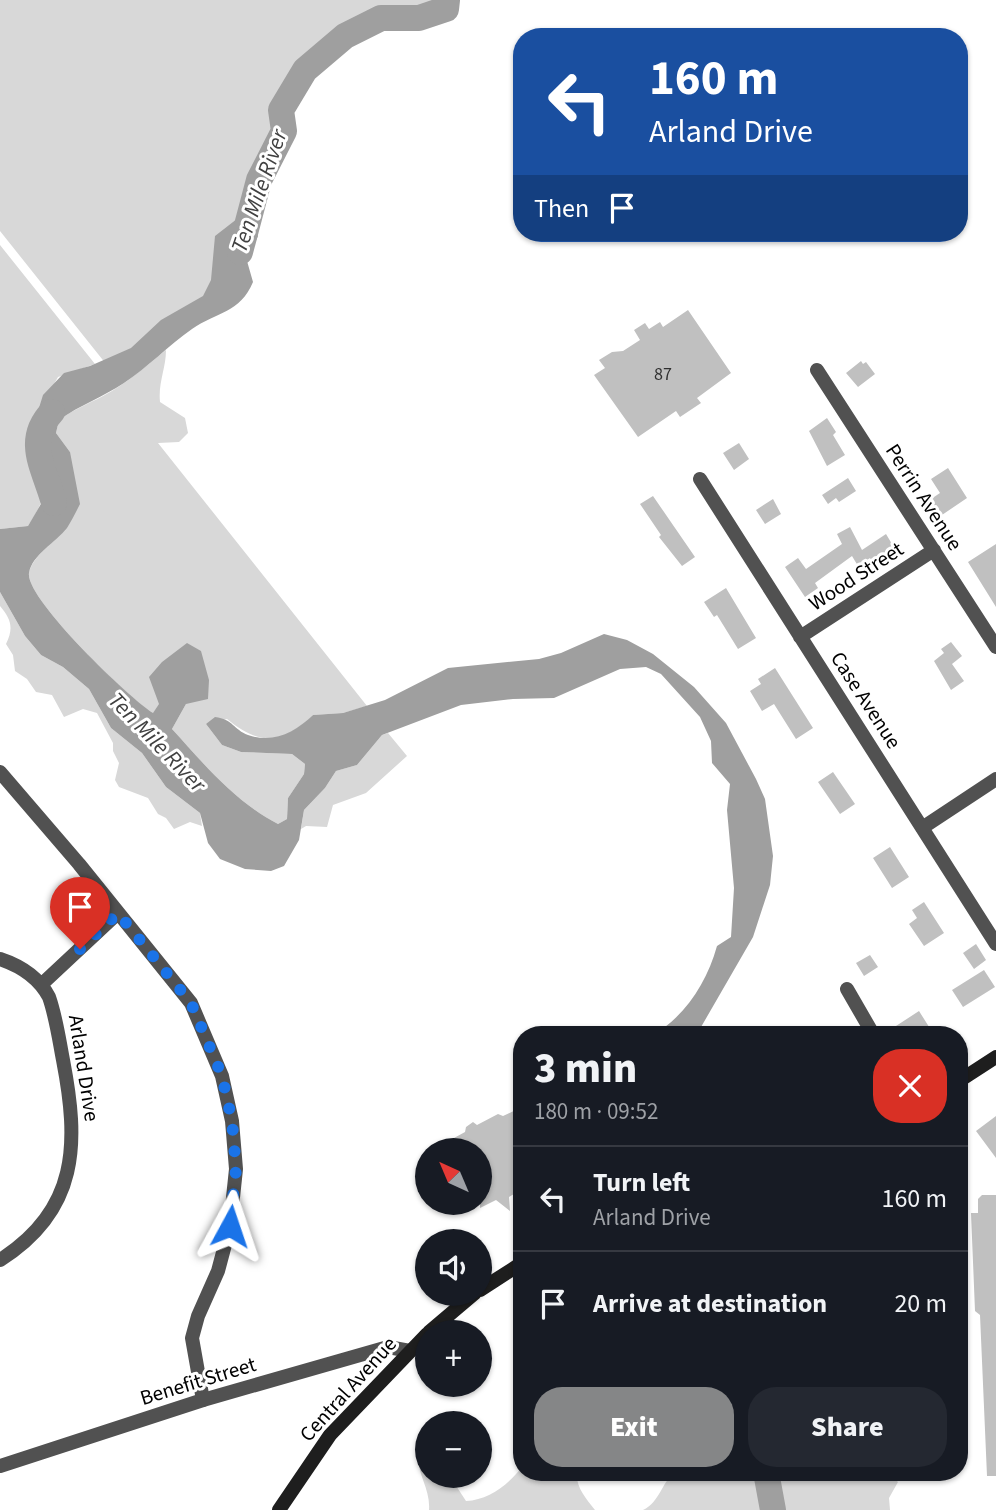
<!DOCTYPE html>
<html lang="en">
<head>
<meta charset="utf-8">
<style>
	:root { --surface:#171b24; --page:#242831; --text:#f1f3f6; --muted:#9ea1a6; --line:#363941; --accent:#858687 }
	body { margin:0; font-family:"Source Sans 3",sans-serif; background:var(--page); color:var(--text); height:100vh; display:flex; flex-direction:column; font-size:26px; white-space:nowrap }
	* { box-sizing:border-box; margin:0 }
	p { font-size:23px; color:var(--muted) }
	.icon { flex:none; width:38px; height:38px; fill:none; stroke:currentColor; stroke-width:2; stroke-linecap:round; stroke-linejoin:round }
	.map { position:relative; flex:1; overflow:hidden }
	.drawer { position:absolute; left:513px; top:1026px; width:455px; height:455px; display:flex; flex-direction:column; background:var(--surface); border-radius:28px; box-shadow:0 2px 5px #0004 }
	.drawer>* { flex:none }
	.top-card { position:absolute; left:513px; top:28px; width:455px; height:214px; border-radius:28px; box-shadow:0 2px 5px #0004; background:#1a4fa0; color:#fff; overflow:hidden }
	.needle { width:46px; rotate:316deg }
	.controls { position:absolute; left:415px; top:1138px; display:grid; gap:14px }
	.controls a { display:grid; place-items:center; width:77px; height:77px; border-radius:50%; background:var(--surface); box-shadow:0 2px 5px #0004; font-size:35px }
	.pin { position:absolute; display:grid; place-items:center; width:60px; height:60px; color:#fff; margin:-72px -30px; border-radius:50% 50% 50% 0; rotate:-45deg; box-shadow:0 0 7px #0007 }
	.pin .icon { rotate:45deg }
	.me { position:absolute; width:77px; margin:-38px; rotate:5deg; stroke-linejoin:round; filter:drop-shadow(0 0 5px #0008) }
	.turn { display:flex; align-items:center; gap:24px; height:147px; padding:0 21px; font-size:32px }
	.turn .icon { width:91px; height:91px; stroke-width:2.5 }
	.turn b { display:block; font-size:49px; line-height:60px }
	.then { display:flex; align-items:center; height:66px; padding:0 21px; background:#0003; gap:14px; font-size:26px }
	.round { display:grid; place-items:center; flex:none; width:74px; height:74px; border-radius:28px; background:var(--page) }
	.headline { display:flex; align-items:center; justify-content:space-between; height:119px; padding:0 21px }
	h1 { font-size:42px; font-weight:800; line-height:52px }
	.cta { display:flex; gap:14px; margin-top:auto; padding:14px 21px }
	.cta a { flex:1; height:80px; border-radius:28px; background:var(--accent); color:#fff; font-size:28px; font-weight:800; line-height:80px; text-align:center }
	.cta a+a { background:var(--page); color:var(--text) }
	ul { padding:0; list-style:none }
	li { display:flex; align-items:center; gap:21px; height:105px; padding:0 21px; border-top:2px solid var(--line) }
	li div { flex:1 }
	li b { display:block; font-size:26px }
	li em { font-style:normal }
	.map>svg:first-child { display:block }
	.green { fill:#d8d8d8 }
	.water { fill:#9f9f9f }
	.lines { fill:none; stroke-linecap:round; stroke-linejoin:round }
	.river { stroke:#9f9f9f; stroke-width:26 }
	.building { fill:#c0c0c0 }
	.minor { stroke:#515151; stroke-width:14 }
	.tertiary { stroke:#515151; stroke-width:14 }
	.secondary { stroke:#1e1e1e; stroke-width:14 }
	.route { stroke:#1a73e8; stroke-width:12; stroke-dasharray:0 21.6 }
	.labels { text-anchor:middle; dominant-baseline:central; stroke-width:6; stroke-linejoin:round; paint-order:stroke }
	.number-label { font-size:18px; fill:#303030 }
	.street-label { font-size:21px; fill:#000; stroke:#fff }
	.water-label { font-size:23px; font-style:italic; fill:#404040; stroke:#fff }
</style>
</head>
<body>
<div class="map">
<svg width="996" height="1510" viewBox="0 0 996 1510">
	<rect width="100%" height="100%" fill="#fff"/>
	<path class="green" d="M0,0H447L446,9L419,18H381L345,36L305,70L282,109L284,131L259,180L245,239L231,275L110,369L0,231Z
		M0,245L95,364L58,377C52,388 34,416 35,427C37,474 60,478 28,526L0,529Z
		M166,350C166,368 158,383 160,402L185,418L188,433L179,442L158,443L367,706L343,713L313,715C282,745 260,746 227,719L206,724L222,745L241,752L292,754L305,764L304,774L288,798L287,819L278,824C234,801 205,765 172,729L186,704L159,705L153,714C129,698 25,598 29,573C32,557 56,539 67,527L70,452L56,433L59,420C74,409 88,404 103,396C126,384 146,366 166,350Z
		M0,592L25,636L41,655L63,667L89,689L111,728L142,753L166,787L200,813L202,826L190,822L174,829L166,818L158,814L148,798L119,787L115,780L119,763L113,751V743L97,713L83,709L64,717L52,695L36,692L27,679L15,671L13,655L6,644C14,628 11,619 0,606Z
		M388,733L407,756L366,793L333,805L327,827L306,826L301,829L304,810L325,788L336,771L357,765L382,735Z
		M420,1448L427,1451V1475H449L466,1501C488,1500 508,1485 521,1468L522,1472H577C575,1486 586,1499 595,1510H429C431,1486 412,1468 420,1448Z
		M675,1472H878L891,1475L898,1482L889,1498L890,1510H643C660,1502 661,1483 675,1472Z"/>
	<path class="water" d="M242,215L250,220L258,236L247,261L253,282C240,313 217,312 192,329C168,346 148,367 124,383C103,397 80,405 59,420L56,433L70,452L80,504C76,512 72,520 67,528C56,542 32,555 29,573C25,598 129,698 153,713L159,704L149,677L162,662L187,643L201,651L209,680L208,699L186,704L172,729C205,765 234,801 278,824L287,819L288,798L304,774L305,764L292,754L241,752L222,745L206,724L215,717C233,719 234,730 248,735C274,744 295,732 313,715L343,713L385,700L448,668L539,659L561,653L604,634L627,640L653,654L694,687L726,723L756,779L765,799L773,856L770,885L753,937L697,1034H667L665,1027C691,1007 708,978 717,946L731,937L734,888L727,810L730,784L712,763L711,741L700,717L661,674L646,667L620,669L554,698L513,699L461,705L382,735L357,765L336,771L325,788L304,810L299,840L284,866L271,871L245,869L220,859L208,843L200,813L166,787L142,753L111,728L89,689L63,667L41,655L25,636L0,592V529L28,526L45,497L44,473L34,424L43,395L64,373L90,366L131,348L161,320L203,296L211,280L215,236Z"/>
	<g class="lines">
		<path class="river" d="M240,252L259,180L284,131L281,110L305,70L345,36L381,18H419L446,9L447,0
			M52,412C24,441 45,469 54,503
			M766,1472L773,1510"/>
	</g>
	<path class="building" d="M688,310L731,373L697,398L701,403L680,417L676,411L638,437L594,375L605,368L599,360L612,352L623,351L640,340L634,330L645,323L649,329L660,322L663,327Z
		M861,361L863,364L866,362L875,374L858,387L846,373Z
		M827,418L836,432L833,435L845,455L827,466L809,431Z
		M739,443L749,459L734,470L723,453Z
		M948,468L967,498L939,517L928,501L940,493L931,479Z
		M848,478L856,491L839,502L836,498L828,504L822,495Z
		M653,496L695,557L682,566L659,537L661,535L640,504Z
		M773,499L781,514L765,524L756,510Z
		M850,527L862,550L886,534L895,549L873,563L870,558L858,566L852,556L815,583L818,588L805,597L785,567L798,558L806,569L842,544L837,534Z
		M996,544V607L968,562Z
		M726,588L756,638L738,649L717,615L714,617L704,602Z
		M951,642L962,656L952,664L964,681L951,690L934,661L944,653L941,649Z
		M775,668L813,728L796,739L774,704L762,711L750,691L761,684L758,679Z
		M833,772L855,804L840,814L818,782Z
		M890,847L909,877L892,888L873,858Z
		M924,902L944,933L924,946L909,924L917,918L912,910Z
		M976,944L986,960L974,969L963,953Z
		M870,955L878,967L864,976L856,963Z
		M984,970L995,987L963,1007L952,990Z
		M919,1011L931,1030L924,1034H901L896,1026Z
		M522,1107V1189L509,1197L510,1211L496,1200L480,1208V1150H432L465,1132L466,1127L473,1122L477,1125L498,1114L503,1116Z
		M996,1116V1158L976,1131Z
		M982,1195H996V1476H987L980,1315L975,1311L971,1213H978V1199Z"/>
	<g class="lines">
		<path class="minor" d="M817,370L996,647
			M700,479L996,944
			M800,637L934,550
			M0,772L79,864L191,1003L222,1076L232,1121L236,1169L230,1226L218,1271L198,1316L192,1338L203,1400
			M922,828L996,779
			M0,959C21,966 39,978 49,997C56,1017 59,1039 63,1060C79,1143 79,1210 0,1260
			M42,984L118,913
			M847,989L873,1034"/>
		<path class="tertiary" d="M0,1466L203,1400L388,1347L410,1351"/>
		<path class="secondary" d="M959,1081L996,1057
			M480,1290L522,1263
			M429,1332L475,1293
			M279,1510L330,1435L427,1334"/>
	</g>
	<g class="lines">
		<path class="route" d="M80,949L118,913L191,1003L222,1076L232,1121L236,1169L230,1226"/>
	</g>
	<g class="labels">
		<g class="number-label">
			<text x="663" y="374">87</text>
		</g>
		<g class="street-label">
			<text transform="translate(924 497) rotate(57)">Perrin Avenue</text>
			<text transform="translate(856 576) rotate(-33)">Wood Street</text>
			<text transform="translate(866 700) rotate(57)">Case Avenue</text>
			<text transform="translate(84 1068) rotate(81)">Arland Drive</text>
			<text transform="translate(198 1381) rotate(-17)">Benefit Street</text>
			<text transform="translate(348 1389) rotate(-48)">Central Avenue</text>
		</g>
		<g class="water-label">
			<text transform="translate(259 191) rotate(-71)">Ten Mile River</text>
			<text transform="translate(157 742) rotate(46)">Ten Mile River</text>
		</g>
	</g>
</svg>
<div class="controls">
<a><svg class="needle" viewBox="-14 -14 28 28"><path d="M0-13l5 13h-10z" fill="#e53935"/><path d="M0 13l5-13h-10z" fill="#9ea1a6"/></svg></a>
<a><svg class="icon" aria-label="sound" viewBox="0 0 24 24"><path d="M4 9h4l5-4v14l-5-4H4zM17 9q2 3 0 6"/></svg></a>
<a>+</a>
<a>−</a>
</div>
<div class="pin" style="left:80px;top:949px;background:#d93025"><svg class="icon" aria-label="arrive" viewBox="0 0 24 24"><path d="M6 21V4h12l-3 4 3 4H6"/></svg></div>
<svg class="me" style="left:230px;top:1226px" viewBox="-20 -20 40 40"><path d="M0-17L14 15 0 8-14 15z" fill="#1a73e8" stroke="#fff" stroke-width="4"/></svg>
<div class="top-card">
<div class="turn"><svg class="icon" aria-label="left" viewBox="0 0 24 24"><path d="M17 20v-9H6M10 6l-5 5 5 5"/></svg><div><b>160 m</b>Arland Drive</div></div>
<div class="then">Then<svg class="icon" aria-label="arrive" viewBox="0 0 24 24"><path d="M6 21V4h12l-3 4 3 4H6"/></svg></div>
</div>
<section class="drawer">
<div class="headline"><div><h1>3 min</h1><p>180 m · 09:52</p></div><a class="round" style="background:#d93025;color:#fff"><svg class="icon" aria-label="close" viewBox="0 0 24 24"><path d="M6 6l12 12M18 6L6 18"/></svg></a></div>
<ul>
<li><svg class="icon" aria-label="left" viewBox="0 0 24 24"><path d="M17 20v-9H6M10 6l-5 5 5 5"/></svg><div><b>Turn left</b><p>Arland Drive</p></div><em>160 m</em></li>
<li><svg class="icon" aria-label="arrive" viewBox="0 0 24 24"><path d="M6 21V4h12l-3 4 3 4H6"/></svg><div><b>Arrive at destination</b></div><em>20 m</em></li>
</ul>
<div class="cta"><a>Exit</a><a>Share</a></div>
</section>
</div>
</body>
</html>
